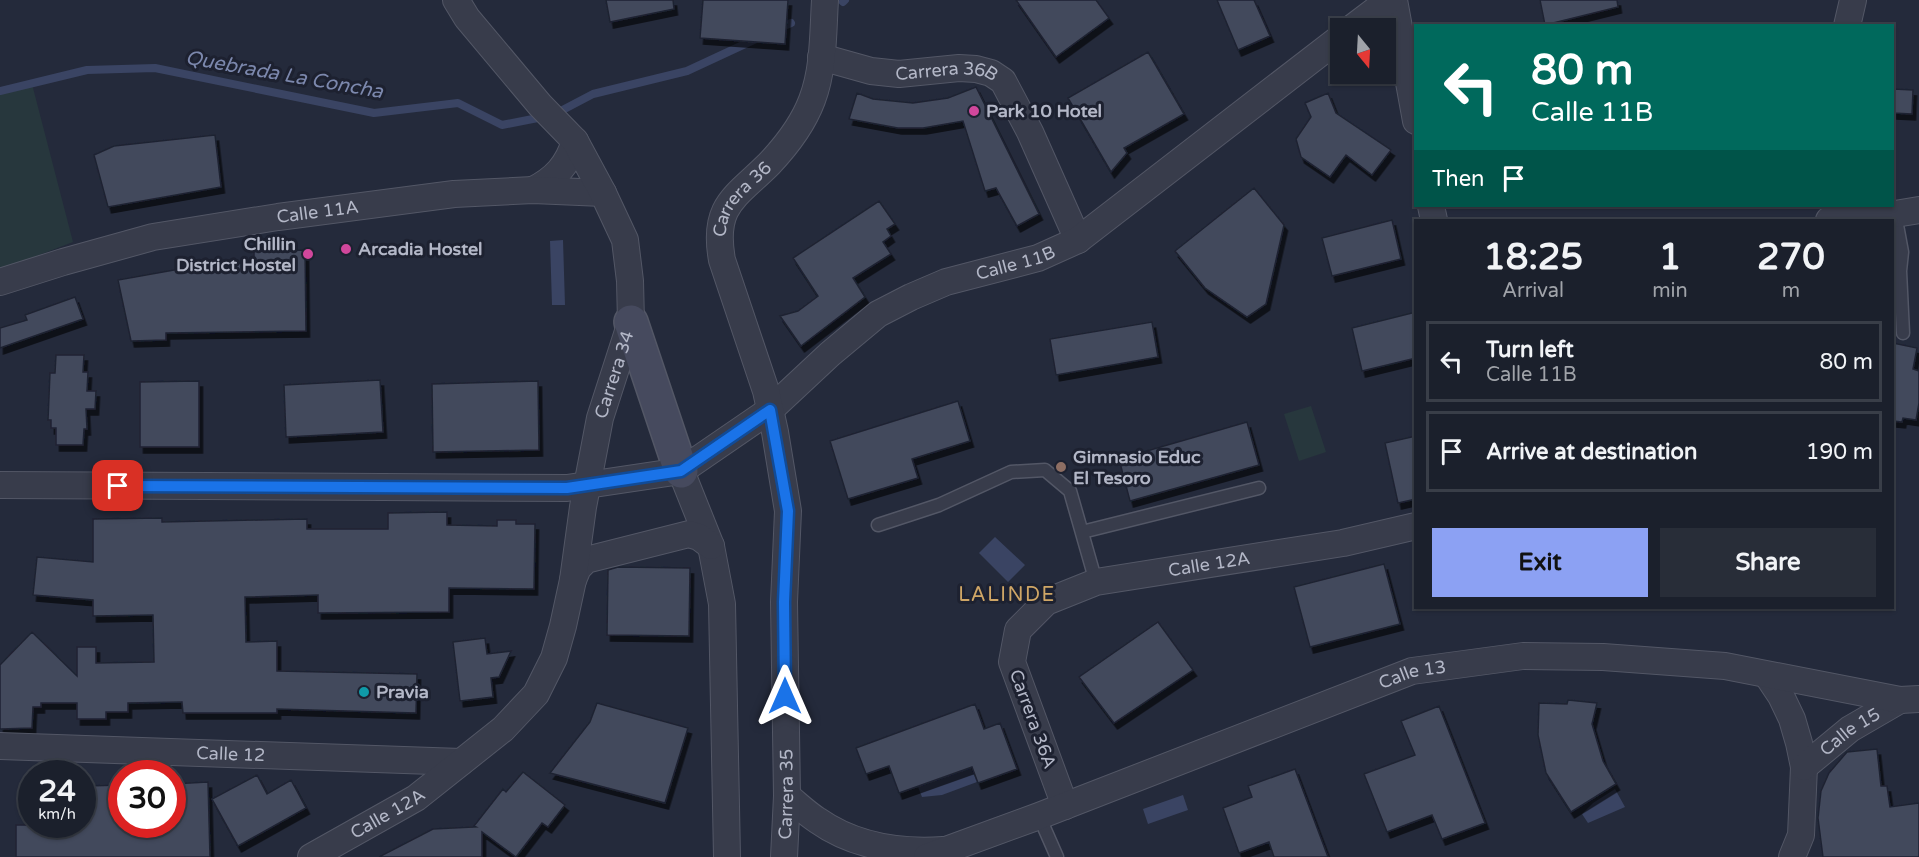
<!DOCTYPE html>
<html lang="en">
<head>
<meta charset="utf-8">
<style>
	:root { --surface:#1b202c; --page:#282d38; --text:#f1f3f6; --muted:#a0a3a9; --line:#393e48; --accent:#8ca1f3 }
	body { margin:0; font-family:"Varela Round",sans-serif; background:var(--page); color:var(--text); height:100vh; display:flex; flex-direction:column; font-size:22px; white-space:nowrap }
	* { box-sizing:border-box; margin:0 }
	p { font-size:20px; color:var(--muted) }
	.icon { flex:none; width:33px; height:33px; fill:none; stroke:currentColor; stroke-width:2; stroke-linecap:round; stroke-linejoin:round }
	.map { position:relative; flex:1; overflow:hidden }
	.details { position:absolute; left:1414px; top:219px; width:480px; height:390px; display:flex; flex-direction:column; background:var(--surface); border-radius:0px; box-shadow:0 2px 4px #0004,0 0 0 2px var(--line) }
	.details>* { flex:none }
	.guide { position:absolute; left:1414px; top:24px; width:480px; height:183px; border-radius:0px; box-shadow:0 2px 4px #0004,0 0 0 2px var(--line); background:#00695c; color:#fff; overflow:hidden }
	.needle { width:39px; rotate:162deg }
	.fabs { position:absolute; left:1330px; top:18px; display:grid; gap:12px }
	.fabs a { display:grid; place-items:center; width:66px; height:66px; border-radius:0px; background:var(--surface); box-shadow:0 2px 4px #0004,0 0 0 2px var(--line); font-size:30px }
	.speed { position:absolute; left:18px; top:760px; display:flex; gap:12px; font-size:30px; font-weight:700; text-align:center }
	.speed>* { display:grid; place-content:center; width:78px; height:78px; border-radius:50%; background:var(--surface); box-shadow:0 2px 4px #0004,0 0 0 2px var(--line); line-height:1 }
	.speed small { font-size:15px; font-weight:400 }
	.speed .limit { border:9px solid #d22; background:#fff; color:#111 }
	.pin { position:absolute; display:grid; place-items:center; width:51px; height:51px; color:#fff; margin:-26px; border-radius:12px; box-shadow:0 3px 9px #0006 }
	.me { position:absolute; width:66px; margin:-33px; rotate:0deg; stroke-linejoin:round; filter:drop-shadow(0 0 4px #0008) }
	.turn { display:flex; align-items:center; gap:21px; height:126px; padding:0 18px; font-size:27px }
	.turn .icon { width:78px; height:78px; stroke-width:2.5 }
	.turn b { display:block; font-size:42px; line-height:51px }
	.then { display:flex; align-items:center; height:57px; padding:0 18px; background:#0003; gap:12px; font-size:22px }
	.eta { display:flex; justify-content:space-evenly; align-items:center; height:102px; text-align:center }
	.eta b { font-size:36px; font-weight:800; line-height:42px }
	.action { display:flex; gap:12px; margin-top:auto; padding:12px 18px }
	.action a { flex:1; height:69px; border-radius:0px; background:var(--accent); color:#111; font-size:24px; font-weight:800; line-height:69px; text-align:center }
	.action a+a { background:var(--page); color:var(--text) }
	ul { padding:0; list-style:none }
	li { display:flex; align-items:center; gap:18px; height:81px; margin:0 12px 9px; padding:0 6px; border:3px solid var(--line); border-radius:0px }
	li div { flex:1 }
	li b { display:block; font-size:22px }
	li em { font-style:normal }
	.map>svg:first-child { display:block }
	.green { fill:#27373d }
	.water { fill:#3a4463 }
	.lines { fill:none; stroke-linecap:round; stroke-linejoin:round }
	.stream { stroke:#3a4463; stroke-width:8 }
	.building { fill:#43495c; stroke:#1f2332; stroke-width:1.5; filter:url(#shadow) }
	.lane-casing { stroke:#535766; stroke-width:15 }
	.street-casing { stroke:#535766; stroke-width:28 }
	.secondary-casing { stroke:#535766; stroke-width:36 }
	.lane { stroke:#383c4b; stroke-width:12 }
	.street { stroke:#383c4b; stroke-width:26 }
	.secondary { stroke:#464a5e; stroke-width:33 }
	.route-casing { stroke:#114b97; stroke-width:15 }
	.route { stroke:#1a73e8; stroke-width:10 }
	.hotel-dot { fill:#d1479c; stroke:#1d2130; stroke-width:2 }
	.education-dot { fill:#8d6e63; stroke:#1d2130; stroke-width:2 }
	.culture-dot { fill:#0f9aa8; stroke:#1d2130; stroke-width:2 }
	.labels { text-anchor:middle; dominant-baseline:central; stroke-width:6; stroke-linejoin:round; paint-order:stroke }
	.street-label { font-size:18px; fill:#b3b7c7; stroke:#1d2130 }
	.poi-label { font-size:18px; font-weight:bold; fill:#b3b7c7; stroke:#1d2130; text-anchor:start }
	.water-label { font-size:20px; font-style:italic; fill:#7c88ad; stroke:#1d2130 }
	.neighbourhood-label { font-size:20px; letter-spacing:1.5px; fill:#cfa666; stroke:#1d2130 }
</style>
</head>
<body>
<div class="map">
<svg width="1919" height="857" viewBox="0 0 1919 857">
	<defs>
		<filter id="shadow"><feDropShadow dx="3.5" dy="6" stdDeviation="0" flood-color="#0009"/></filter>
	</defs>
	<rect width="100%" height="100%" fill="#242a3b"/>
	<path class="green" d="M32,84L73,242L0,270V92Z
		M1311,406L1326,452L1299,461L1284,414Z"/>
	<path class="water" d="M563,240L565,305H552L550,241Z
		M995,537L1025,565L1008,582L979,553Z
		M971,768L977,782L942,795L922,797L918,787Z
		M1615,789L1625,807L1588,823L1582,814L1593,803Z
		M1183,795L1188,810L1148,824L1143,809Z"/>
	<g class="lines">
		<path class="stream" d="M843,2L845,0
			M777,29L791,23
			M0,91L87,70L155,68L374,113L458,103L502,125L553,115L593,94L687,71L758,38"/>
	</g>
	<path class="building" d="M606,0H673L674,9L610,22Z
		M703,0H788L785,44L700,38Z
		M1016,0H1096L1109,18L1056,57Z
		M1217,0H1254L1270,36L1238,50Z
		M1540,0H1617L1618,7L1545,25Z
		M1148,52L1184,114L1124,148L1127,153L1111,172L1068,98Z
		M976,87L1039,214L1017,226L996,188L985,191L963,121L923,128H898L849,119L857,93L873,99L913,103L948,98Z
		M1893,89L1913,90L1912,114L1893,113Z
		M1328,93L1336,113L1391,150L1372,175L1346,155L1330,177L1301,157L1296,139L1311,117L1305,103Z
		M215,135L221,187L108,207L94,155L114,146Z
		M1254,188L1284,225L1266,304L1247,317L1205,288L1175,251Z
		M879,201L895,224L887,229L891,236L883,242L891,254L853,278L865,297L801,346L780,316L798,311L818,296L793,258Z
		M1392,220L1401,259L1332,276L1322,238Z
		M305,250L306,331L166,333V340L131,341L118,280L196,266V263H254V251Z
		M75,297L83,319L0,348V328L27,320L25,315Z
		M1416,312V358L1362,371L1352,328Z
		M1152,322L1158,357L1056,375L1050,339Z
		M1893,343L1917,348L1913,369L1919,371V403L1916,420L1903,418L1902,422L1893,421Z
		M56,355H84L83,372H88L87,391H96L95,409H86L87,429H84L83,445H56V428H51V420H48L50,373H55Z
		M380,380L383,432L286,437L284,385Z
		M199,381V447H140V382Z
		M538,381L539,450L433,452L432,384Z
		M958,401L970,441L912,459L918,478L848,499L830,441Z
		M1247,422L1259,465L1130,501L1119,459Z
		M1416,436V499L1398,503L1385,443Z
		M447,512V525L497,526V520H516V524H535L534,589L449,588V612L318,613V595L245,597L246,642L277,641V671L417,674L416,713L277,709V713H183L182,702L128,703V712H106V719H77V703H41V707H33L32,728L0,729V665L32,632L77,676V647H96V663L154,662L153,615L93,616V600L33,595L37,557L93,562V519L162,518V522L307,519V529H388V513Z
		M1384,564L1400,624L1310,647L1294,587Z
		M618,567L690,568L689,636L607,635L608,570Z
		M1158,622L1193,670L1114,723L1079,677Z
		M485,638L487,654L511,651L499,677L491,678L493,697L460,701L453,642Z
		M1568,700L1597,703L1592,724L1603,761L1616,784L1571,812L1546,773L1538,735L1539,703L1567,704Z
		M597,703L688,728L665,803L550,773L590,722Z
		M975,704L984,729L1000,723L1017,769L978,783L972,767L899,793L889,766L866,774L856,748Z
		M1439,706L1485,823L1442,839L1432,815L1387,832L1364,774L1415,755L1401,721Z
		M1877,749L1881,786H1887L1890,807L1919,803V857H1823L1818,818L1821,791L1829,773L1847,752Z
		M1295,769L1328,857H1274L1269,842L1239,853L1223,808L1252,797L1248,786Z
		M523,772L565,805L548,827L542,823L516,857L482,832V857H379L433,829L476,827L474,826L503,789L506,792Z
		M257,775L267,794L291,780L306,808L238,846L212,799Z
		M208,782L210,857H16V825H86V786L122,785V825H172V784Z"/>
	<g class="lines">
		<defs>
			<path id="lane" d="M1895,214L1902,252L1900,271L1903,333
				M878,525L939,505L1011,472L1045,470L1070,491L1096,582
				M1082,532L1259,488
				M1039,816L1057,857"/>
			<g id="street">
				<path d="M1394,0L1416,121"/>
				<path d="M1847,26L1853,0"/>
				<path d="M1352,28L1389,0"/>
				<path id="s1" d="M821,57L871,71L899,74L959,68L976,69L991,73L1003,81L1030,132L1078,240"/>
				<path d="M533,190C555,179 568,165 575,141"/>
				<path d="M1431,206L1434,220"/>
				<path d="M1829,220L1895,214L1919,210"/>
				<path id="s2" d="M0,282L63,262L153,237L278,217L454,194L533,190L603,193"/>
				<path d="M681,471L711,546L722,604L727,857"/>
				<path id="s3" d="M0,485L567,488L681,471L770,410L830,354L878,314L911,297L946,282L1038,258L1078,240L1341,37"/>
				<path d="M573,580L578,568L586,560L689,534L699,537L711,546"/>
				<path d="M1767,675L1781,696L1792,719L1799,743L1804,767L1801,835L1792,857"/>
				<path id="s4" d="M0,746L461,762"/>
				<path id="s5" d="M1804,767L1850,729L1900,700"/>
				<path d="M787,796C797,804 806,813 817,820C854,846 899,853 943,850"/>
				<path id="s6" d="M1065,806L1012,662L1018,630L1046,602L1096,582L1343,543L1416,526"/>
				<path id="s7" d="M311,857L416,798L503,729L536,694L554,658L563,626L573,580L583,507L600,418L631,322L630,281L625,240L603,193L575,141L540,105L467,18L456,0"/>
				<path id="s8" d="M784,857L787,796L784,602L788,511L775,432L766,391L722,260C712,205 736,197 769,164C787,145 803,124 812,100C824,69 823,32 825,0"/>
				<path id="s9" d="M927,857L1039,816L1412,671L1523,656L1603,657L1725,666L1900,700L1919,699"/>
			</g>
			<path id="secondary" d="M631,322L681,471"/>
		</defs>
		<use href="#lane" class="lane-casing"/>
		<use href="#street" class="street-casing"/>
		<use href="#secondary" class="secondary-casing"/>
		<use href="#lane" class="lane"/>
		<use href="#street" class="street"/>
		<use href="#secondary" class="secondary"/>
	</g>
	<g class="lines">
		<defs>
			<path id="route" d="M118,486L567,488L681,471L770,410L788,511L784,602L785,696"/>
		</defs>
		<use href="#route" class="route-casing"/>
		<use href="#route" class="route"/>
	</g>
	<g class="hotel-dot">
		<circle cx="974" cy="111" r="6"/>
		<circle cx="346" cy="249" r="6"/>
		<circle cx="308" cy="254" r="6"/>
	</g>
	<circle class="education-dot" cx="1061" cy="467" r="6"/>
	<circle class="culture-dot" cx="364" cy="692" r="6"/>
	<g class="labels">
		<g class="street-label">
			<text stroke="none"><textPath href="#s1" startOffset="128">Carrera 36B</textPath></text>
			<text stroke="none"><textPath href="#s8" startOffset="675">Carrera 36</textPath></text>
			<text stroke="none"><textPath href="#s2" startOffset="326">Calle 11A</textPath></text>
			<text stroke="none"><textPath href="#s3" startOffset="1082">Calle 11B</textPath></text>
			<text stroke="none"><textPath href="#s7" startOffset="610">Carrera 34</textPath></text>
			<text stroke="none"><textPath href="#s6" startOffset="394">Calle 12A</textPath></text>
			<text stroke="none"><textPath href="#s9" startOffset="519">Calle 13</textPath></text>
			<text transform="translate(1033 719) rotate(70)">Carrera 36A</text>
			<text stroke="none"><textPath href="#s5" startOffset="58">Calle 15</textPath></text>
			<text stroke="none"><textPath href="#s4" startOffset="231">Calle 12</textPath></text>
			<text stroke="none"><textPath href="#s8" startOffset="63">Carrera 35</textPath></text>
			<text stroke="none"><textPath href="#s7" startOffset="88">Calle 12A</textPath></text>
		</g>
		<g class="poi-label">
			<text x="986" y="111">Park 10 Hotel</text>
			<text x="296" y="244" text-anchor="end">Chillin<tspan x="296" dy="21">District Hostel</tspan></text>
			<text x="358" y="249">Arcadia Hostel</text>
			<text x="1073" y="457">Gimnasio Educ<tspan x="1073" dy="21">El Tesoro</tspan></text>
			<text x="376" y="692">Pravia</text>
		</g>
		<g class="water-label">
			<text transform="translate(284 75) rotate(10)">Quebrada La Concha</text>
		</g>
		<g class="neighbourhood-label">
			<text x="1007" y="595">LALINDE</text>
		</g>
	</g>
</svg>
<div class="fabs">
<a><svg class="needle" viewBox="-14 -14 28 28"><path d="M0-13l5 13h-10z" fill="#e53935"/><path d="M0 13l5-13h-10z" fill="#a0a3a9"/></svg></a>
</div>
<div class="speed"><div>24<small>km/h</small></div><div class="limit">30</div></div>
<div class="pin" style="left:118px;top:486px;background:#d93025"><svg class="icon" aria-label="arrive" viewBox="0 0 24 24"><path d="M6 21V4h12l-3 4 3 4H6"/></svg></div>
<svg class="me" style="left:785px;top:696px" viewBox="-20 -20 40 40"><path d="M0-17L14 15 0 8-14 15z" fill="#1a73e8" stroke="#fff" stroke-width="4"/></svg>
<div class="guide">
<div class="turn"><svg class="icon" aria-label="left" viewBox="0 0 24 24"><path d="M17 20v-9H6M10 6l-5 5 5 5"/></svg><div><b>80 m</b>Calle 11B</div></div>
<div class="then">Then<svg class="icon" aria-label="arrive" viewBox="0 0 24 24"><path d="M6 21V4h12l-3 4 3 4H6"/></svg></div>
</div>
<section class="details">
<div class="eta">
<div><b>18:25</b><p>Arrival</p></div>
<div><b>1</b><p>min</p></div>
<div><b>270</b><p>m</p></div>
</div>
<ul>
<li><svg class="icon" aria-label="left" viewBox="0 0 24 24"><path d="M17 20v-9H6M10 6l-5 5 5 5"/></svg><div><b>Turn left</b><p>Calle 11B</p></div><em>80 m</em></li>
<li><svg class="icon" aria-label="arrive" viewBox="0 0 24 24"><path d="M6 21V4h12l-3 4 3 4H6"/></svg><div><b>Arrive at destination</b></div><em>190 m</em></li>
</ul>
<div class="action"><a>Exit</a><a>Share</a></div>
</section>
</div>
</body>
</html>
